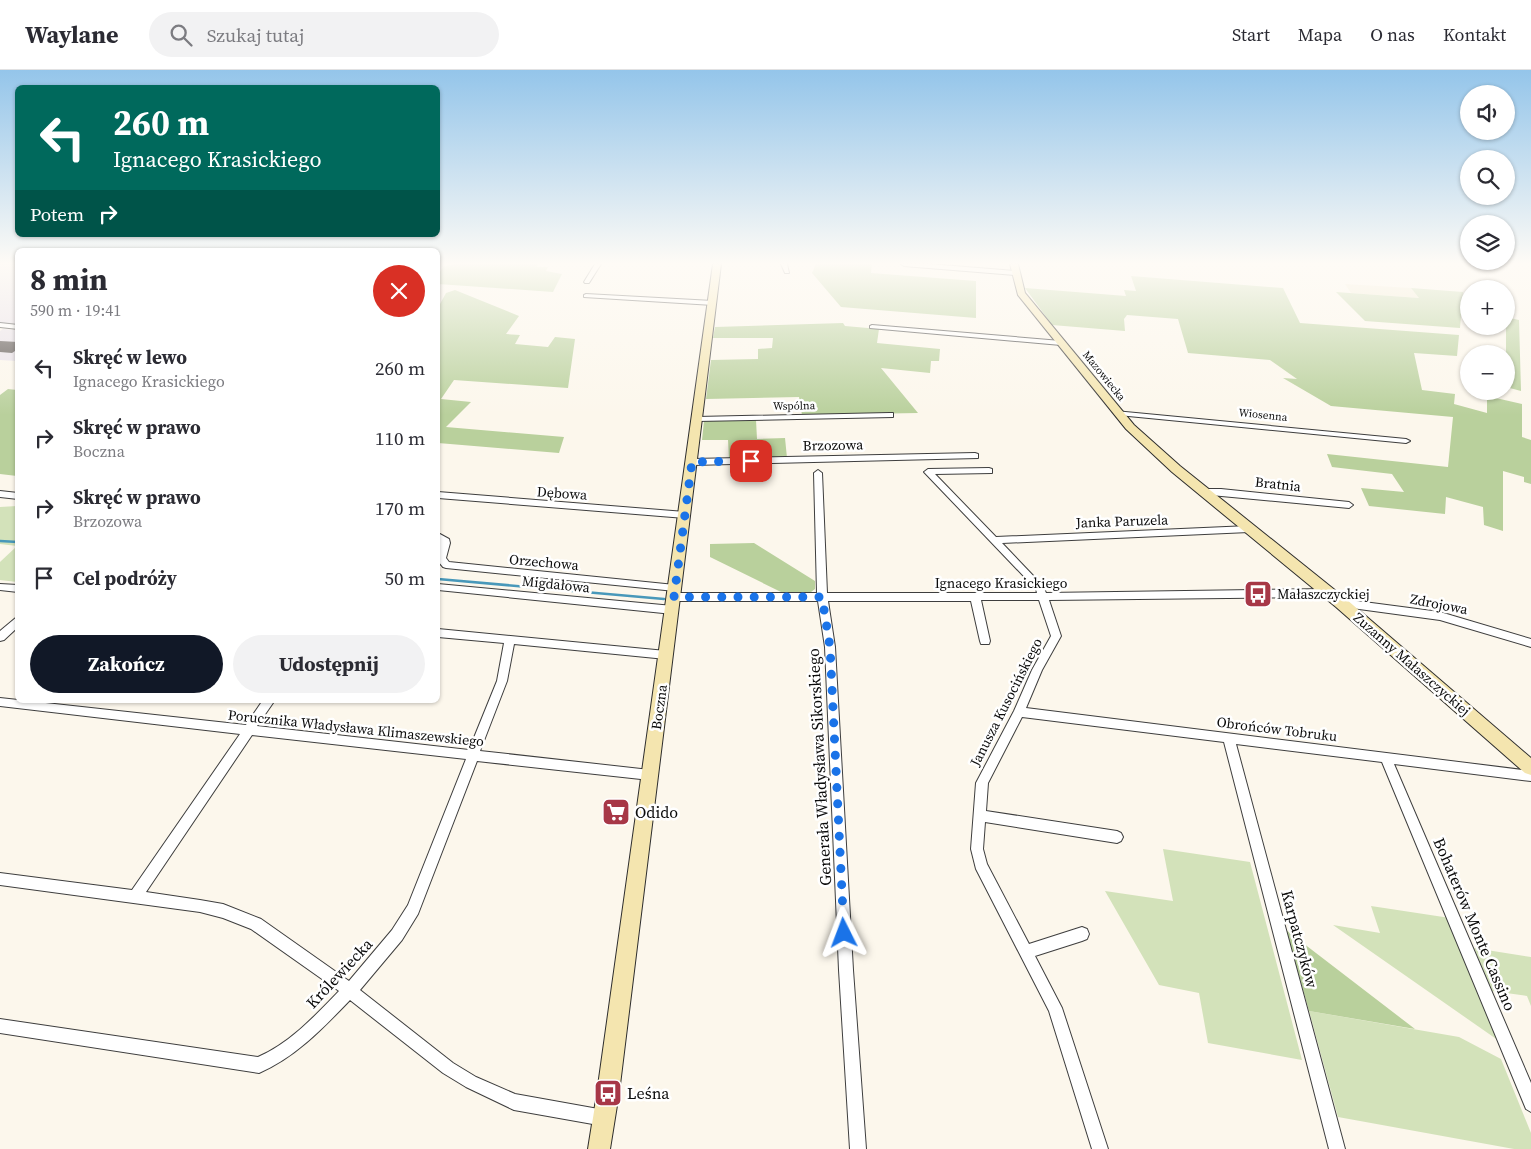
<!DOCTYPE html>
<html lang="pl">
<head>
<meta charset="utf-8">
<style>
	:root { --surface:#fff; --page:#f2f2f3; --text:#2b2b33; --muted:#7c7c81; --line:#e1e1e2; --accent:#111827 }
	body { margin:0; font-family:"Source Serif 4",serif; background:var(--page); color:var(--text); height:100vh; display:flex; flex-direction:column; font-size:19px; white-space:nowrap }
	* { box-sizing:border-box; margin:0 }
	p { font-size:16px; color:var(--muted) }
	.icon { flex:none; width:28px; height:28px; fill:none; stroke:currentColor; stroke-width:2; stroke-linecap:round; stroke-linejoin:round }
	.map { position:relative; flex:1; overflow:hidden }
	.details { position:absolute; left:15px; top:178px; width:425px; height:455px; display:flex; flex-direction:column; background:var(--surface); border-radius:8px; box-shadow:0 1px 4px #0004 }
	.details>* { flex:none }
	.hud { position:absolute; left:15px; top:15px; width:425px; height:152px; border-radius:8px; box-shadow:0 1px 4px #0004; background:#00695c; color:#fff; overflow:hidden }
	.controls { position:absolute; left:1460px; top:15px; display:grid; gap:10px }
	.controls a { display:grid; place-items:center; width:55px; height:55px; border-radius:50%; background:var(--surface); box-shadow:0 1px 4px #0004; font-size:25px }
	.pin { position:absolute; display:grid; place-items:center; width:42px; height:42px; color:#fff; margin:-21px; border-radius:10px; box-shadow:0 2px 8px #0006 }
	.me { position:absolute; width:55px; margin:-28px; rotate:357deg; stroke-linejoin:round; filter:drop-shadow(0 0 4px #0008) }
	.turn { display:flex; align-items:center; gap:18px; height:105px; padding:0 15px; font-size:22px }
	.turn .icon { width:65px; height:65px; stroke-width:2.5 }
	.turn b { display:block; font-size:35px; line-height:42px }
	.then { display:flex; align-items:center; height:48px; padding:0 15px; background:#0003; gap:10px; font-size:19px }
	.round { display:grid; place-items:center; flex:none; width:52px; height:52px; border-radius:26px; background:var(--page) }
	.headline { display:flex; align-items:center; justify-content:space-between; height:85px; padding:0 15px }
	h1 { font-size:30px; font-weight:700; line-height:38px }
	.cta { display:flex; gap:10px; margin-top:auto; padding:10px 15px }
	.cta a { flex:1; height:58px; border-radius:30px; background:var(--accent); color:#fff; font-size:20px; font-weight:700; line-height:58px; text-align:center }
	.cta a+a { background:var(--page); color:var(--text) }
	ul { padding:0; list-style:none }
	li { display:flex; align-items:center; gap:15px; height:70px; padding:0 15px }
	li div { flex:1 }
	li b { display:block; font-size:19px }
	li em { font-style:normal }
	header { display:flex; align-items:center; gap:30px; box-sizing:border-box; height:70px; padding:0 25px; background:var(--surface); border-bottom:1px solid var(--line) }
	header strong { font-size:24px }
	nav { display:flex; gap:28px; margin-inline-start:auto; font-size:18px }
	.search { width:350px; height:45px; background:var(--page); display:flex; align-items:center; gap:12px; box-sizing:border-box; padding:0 18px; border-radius:28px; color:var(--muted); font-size:19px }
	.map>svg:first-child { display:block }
	.industrial { fill:#e7e0e9 }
	.farmland { fill:#efe9cf }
	.green { fill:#d3e2ba }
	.forest { fill:#b9d09c }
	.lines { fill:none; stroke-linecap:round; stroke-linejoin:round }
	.stream { stroke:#4898ba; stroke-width:2.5 }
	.building { fill:#524b49 }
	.street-casing { stroke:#3e3e3e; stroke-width:2 }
	.secondary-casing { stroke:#2d2d2d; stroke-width:2 }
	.street { fill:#fff; fill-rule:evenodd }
	.secondary { fill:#f4e5af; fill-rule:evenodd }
	.route { stroke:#1a73e8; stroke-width:9; stroke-dasharray:0 16.2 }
	.labels { text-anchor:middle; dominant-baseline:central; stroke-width:5; stroke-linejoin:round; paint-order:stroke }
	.far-street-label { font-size:11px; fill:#0b0b0b; stroke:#fff }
	.street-label { font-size:14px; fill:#0b0b0b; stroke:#fff }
	.poi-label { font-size:14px; fill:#0b0b0b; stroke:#fff; text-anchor:start }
	.near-street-label { font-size:16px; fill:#0b0b0b; stroke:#fff }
	.near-poi-label { font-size:16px; fill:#0b0b0b; stroke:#fff; text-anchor:start }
</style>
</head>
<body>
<header>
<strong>Waylane</strong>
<div class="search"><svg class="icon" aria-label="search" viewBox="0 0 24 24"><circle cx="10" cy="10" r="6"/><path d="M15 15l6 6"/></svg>Szukaj tutaj</div>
<nav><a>Start</a><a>Mapa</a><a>O nas</a><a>Kontakt</a></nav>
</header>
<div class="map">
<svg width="1531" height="1079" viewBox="0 0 1531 1079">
	<rect width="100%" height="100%" fill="#fcf7ec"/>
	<path class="industrial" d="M0,194H17V255L0,253Z
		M3,259L17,260V291L0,290V261Z"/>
	<path class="farmland" d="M1345,214L1411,218L1420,228L1351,223Z"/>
	<path class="green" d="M17,436V476L0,474V437Z
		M17,476V512L0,510V492Z
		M1163,779L1250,792L1302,990L1208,973L1199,923L1159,915L1105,821L1173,831Z
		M1371,836L1450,848L1502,973L1333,855L1380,863Z
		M1474,878L1531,887V936L1527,926L1492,921Z
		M1309,941L1459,967L1501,989L1531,1063V1079H1514L1338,1047Z"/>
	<path class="forest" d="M459,194H538L537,197H548L546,201L562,204L553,222L438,214V204L444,196Z
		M816,194H872L871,203L976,211V248L841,237L812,203Z
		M1131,206L1283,218L1300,253L1459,265L1457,286L1414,283L1422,320L1455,324L1454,334L1487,343V326L1522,334V367L1531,370V414L1524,412V407L1503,401V461L1484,455L1483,437L1446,427L1445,444L1369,436L1361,418L1404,422L1392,404L1332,397L1327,384L1448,397L1453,347L1331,336L1283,308L1297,309L1270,290L1188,283L1178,249L1127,245L1124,249L1125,261L1052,255L1025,218L1126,226L1124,220L1136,221Z
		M1411,218L1463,222L1460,258L1365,251L1336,222L1419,228Z
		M455,220L519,246L506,264L520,265L515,274L548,277L555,267L575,269L568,318L454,310L441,329L471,332L446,357L564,367L559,383L438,373V234H440L446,223Z
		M1506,247L1519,250L1521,321L1506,317Z
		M843,253L845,256L879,259L877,273L940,279L939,291H931L930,303L881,298L918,343L802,345L799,327L706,329L711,290L758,289V279L772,278L773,268H713L715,257Z
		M8,319L17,320V406L0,404V325Z
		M756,350L757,369L785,368L787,388L729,389L728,370H702L704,351Z
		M754,473L815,511V519L811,522H781L710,487V474Z
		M1286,860L1415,959L1309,941Z"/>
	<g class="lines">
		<path class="stream" d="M0,471L18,472
			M438,509L664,529"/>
	</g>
	<path class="building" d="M0,271L18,272V279L12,283L0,282Z
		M607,738L627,740L625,747H622L621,752L607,750L608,745H605Z"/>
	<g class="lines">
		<defs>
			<path id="street" d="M595,194H601L589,213H585L584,212Z
				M781,194H787L789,203H785Z
				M901,194H929L1015,201L1018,203L1015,205L904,196Z
				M586,224L713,231L716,233L713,235L584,227V225Z
				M0,253L18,255V259L0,257Z
				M872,255L1061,271L1065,273L1061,275L870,258V256Z
				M1115,341L1406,369L1410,371L1406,373L1118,345H1115Z
				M890,343H893V347L697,351L693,349L697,347Z
				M975,383L978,384V388L692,395L688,392L692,389Z
				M989,398L992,399V403L935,404L996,467L1249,456L1254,459L1249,462L1002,473L1043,516L1046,523L1328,519L1333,523L1328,527L1049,530L1061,566L1042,600L1026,638L1531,701V711L1394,694L1531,1013V1042L1526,1039L1382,692L1236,674L1345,1079H1329L1224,672L1022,647L988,713L986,741L1117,761L1121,763L1123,767L1121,771L1117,773L985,752L983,779L987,794L1029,874L1082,857L1087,859L1089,864L1087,869L1082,871L1035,886L1062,938L1108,1079H1092L1049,941L976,799L971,779L976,713L1014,641L1032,600L1051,566L1039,530H981L990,571L989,574H981L980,571L971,531H828L835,577L853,900L866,1079H850L839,900L825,577L818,531H674L669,527L674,523H817L814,403L818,400L822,403L827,523H1037L1036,519L924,402L928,399Z
				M1203,419H1221L1349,432L1353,435L1349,438L1200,424L1199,422Z
				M0,421L18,423V429L0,427Z
				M438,422L685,442L689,445L685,448L438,428Z
				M438,463L449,469L450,473L446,488L449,492L675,515L680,518L675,521L446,498L443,497L438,491L440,473L438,470Z
				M0,514L18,515V522L0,520Z
				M438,514L673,536L678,540L673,544L438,520Z
				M1341,529L1440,542L1531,569V577L1440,550L1337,536L1336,533L1337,530Z
				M18,546V557L4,570L0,571V561Z
				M438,559L666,581L670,582L671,585L670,588L666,589L514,574L507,611L480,681L650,700L654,701L656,705L654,709L650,710L477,691L418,844L402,870L360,920L453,993L476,1007L515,1024L604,1040L610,1042L612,1048L610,1054L604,1056L514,1040L466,1017L443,1003L350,930C323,958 296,987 259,1003L0,963V949L258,987C290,973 315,946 339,921L251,859L223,848L200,842L0,815V803L132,820L240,664L0,636V628L246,655L263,630H275L257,656L469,680L497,611L504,573L438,567ZM252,665L466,689L408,835L392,860L349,911L261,849L223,834L200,830L146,822Z"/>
			<path id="secondary" d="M713,194H721L619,1023L610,1079H588L597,1023Z
				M1010,194H1018L1025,223L1134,355L1180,396L1346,529L1531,688V705L1525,703L1336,537L1172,402L1126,359L1018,225Z"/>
		</defs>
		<use href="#street" class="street-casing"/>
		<use href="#secondary" class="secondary-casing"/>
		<use href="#street" class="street"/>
		<use href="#secondary" class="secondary"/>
	</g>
	<linearGradient id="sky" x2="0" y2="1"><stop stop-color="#94c5ea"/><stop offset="0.56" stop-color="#fefbf6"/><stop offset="1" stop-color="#fefbf6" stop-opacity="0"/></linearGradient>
	<rect width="1531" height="345" fill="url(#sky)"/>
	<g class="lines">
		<path class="route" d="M751,391L692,392L674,527H822L830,577L844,863"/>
	</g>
	<defs>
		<symbol id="bus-square" viewBox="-11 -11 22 22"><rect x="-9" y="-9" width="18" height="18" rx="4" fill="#a73747" stroke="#fff"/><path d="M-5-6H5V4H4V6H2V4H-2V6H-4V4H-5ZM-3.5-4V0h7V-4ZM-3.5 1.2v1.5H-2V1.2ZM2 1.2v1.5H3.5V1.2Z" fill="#fff"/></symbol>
		<symbol id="supermarket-square" viewBox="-11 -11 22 22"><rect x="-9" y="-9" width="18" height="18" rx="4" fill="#a73747" stroke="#fff"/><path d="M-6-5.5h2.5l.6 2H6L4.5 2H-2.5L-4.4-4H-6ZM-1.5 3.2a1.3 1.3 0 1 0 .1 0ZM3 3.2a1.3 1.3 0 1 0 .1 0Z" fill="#fff"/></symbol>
	</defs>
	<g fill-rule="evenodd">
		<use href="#bus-square" x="1242" y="508" width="32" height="32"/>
		<use href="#supermarket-square" x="600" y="726" width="32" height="32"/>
		<use href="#bus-square" x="592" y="1007" width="32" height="32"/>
	</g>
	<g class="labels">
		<g class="far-street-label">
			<text transform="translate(1104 306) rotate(51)">Mazowiecka</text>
			<text transform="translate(794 336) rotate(-1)">Wspólna</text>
			<text transform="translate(1263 345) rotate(6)">Wiosenna</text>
		</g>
		<g class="street-label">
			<text transform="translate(833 375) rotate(-1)">Brzozowa</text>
			<text transform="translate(1278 414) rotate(6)">Bratnia</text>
			<text transform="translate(562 423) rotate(4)">Dębowa</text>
			<text transform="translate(1122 451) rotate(-2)">Janka Paruzela</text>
			<text transform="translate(544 492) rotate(5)">Orzechowa</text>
			<text x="1001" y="513">Ignacego Krasickiego</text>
			<text transform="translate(556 514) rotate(6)">Migdałowa</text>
			<text transform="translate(1439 534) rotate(11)">Zdrojowa</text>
			<text transform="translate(1412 594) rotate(41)">Zuzanny Małaszczyckiej</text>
			<text transform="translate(1006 632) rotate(-63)">Janusza Kusocińskiego</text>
			<text transform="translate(659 637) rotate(-82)">Boczna</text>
			<text transform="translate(356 658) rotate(6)">Porucznika Władysława Klimaszewskiego</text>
			<text transform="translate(1277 659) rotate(7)">Obrońców Tobruku</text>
		</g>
		<g class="poi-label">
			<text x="1277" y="524">Małaszczyckiej</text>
		</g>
		<g class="near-street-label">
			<text transform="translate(819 697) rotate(-93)">Generała Władysława Sikorskiego</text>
			<text transform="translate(1475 854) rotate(67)">Bohaterów Monte Cassino</text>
			<text transform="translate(1300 869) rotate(75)">Karpatczyków</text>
			<text transform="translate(339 903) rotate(-47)">Królewiecka</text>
		</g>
		<g class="near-poi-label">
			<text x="635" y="742">Odido</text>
			<text x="627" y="1023">Leśna</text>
		</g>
	</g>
</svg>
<div class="controls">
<a><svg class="icon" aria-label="sound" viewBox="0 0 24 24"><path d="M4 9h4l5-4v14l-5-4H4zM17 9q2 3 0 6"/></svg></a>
<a><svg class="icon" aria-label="search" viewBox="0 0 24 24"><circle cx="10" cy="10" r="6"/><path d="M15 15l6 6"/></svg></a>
<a><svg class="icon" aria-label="layers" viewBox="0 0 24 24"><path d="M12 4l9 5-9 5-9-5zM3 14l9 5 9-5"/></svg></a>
<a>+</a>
<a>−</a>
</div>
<div class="pin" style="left:751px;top:391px;background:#d93025"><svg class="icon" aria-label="arrive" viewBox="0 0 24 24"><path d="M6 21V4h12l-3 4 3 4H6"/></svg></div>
<svg class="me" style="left:844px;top:863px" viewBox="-20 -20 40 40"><path d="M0-17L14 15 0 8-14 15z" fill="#1a73e8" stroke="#fff" stroke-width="4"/></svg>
<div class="hud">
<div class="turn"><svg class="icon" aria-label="left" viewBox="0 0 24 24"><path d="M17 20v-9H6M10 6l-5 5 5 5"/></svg><div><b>260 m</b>Ignacego Krasickiego</div></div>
<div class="then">Potem<svg class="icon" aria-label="right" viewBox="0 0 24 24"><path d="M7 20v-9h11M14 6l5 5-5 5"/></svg></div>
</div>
<section class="details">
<div class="headline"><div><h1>8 min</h1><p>590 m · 19:41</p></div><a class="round" style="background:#d93025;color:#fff"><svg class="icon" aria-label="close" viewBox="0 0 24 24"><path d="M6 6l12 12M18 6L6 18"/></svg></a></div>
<ul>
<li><svg class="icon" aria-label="left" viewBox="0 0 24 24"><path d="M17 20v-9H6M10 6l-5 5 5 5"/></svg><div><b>Skręć w lewo</b><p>Ignacego Krasickiego</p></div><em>260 m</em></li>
<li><svg class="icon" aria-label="right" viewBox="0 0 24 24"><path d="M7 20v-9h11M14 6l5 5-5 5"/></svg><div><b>Skręć w prawo</b><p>Boczna</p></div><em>110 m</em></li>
<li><svg class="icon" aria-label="right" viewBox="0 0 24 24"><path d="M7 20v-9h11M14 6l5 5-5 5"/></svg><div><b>Skręć w prawo</b><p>Brzozowa</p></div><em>170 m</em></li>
<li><svg class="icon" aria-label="arrive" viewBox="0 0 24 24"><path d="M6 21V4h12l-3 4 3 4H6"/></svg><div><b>Cel podróży</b></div><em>50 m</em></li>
</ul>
<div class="cta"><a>Zakończ</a><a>Udostępnij</a></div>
</section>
</div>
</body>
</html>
